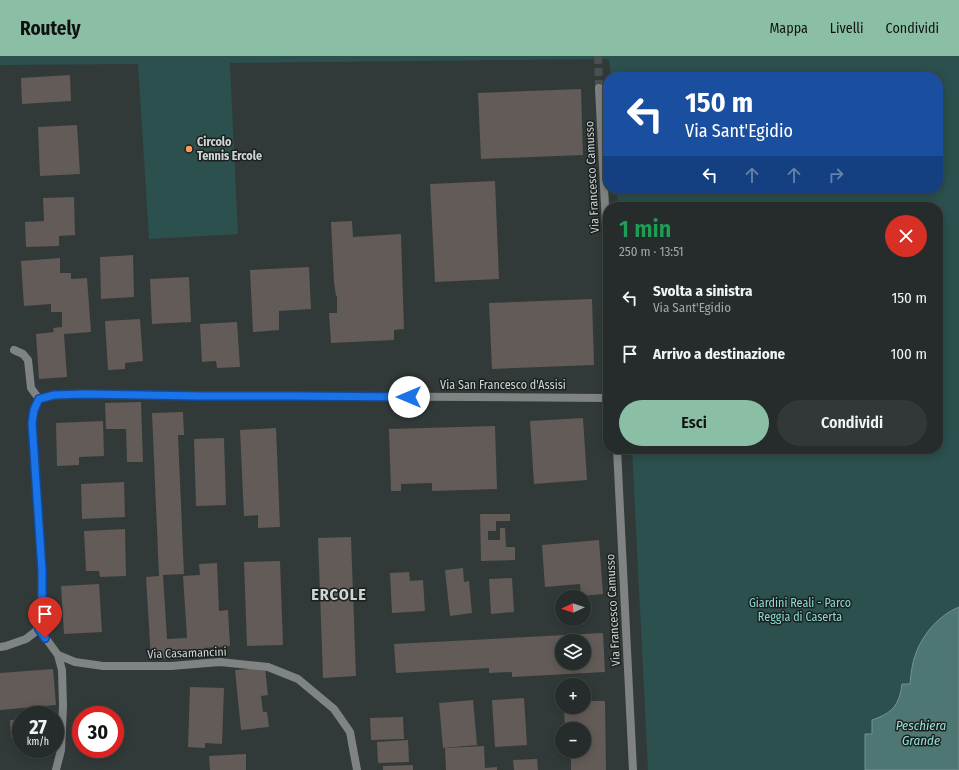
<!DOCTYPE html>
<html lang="it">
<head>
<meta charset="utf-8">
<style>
	:root { --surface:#252c2b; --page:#313837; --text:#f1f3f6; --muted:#a3a7a9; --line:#424847; --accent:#8abfa5 }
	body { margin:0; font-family:"Fira Sans Condensed",sans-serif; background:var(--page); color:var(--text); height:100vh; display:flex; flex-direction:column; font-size:15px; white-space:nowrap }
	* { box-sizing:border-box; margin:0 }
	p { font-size:13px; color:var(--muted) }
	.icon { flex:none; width:22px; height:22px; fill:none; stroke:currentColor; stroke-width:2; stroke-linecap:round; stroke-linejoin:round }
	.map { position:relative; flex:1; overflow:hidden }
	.sheet { position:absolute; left:603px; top:146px; width:340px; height:252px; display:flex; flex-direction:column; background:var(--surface); border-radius:16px; box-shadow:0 2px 10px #0003,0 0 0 1px var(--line) }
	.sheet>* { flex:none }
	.guide { position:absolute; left:603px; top:16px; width:340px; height:122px; border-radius:16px; box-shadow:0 2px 10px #0003,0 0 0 1px var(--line); background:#1a4fa0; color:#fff; overflow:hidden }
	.needle { width:26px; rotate:266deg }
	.controls { position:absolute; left:555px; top:534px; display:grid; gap:8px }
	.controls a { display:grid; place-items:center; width:36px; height:36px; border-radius:50%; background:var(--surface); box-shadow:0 2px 10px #0003,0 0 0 1px var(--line); font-size:20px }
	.speed { position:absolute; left:12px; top:650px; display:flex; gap:8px; font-size:20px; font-weight:700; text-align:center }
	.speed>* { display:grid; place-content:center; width:52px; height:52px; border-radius:50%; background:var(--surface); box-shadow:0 2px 10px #0003,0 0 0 1px var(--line); line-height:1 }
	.speed small { font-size:10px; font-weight:400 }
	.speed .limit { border:6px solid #d22; background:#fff; color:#111 }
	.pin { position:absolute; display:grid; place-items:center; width:34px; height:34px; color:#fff; margin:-41px -17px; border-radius:50% 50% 50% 0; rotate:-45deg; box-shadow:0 0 4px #0007 }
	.pin .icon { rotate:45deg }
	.me { position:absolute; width:44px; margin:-22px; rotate:270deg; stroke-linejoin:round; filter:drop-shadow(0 0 3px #0008) }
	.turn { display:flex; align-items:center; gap:14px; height:84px; padding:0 16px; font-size:18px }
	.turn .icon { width:52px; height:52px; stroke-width:2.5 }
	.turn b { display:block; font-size:28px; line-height:34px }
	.lanes { display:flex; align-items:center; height:38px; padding:0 16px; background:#0003; justify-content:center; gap:20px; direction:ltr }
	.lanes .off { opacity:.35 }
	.round { display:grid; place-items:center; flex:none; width:42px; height:42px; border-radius:21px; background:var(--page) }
	.head { display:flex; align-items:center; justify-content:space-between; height:68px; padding:0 16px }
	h1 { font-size:24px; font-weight:600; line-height:30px; color:#1e9e55 }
	.primary-button { display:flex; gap:8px; margin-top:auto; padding:8px 16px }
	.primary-button a { flex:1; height:46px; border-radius:24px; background:var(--accent); color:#111; font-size:16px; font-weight:600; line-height:46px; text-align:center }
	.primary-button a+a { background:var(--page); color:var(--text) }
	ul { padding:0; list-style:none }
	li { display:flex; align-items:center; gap:12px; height:56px; padding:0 16px }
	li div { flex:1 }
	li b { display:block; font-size:15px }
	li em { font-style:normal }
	header { display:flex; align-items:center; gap:24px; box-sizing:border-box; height:56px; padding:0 20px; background:var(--accent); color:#111 }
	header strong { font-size:19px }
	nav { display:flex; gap:22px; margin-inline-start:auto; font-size:14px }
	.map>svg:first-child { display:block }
	.green { fill:#2b504d }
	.water { fill:#4e7774; stroke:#759391 }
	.building { fill:#625b57; fill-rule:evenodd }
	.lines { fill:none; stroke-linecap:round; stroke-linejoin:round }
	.minor-tunnel { stroke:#495150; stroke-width:8; stroke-dasharray:8 4; stroke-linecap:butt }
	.minor { stroke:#7f8383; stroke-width:8 }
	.route-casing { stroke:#114b97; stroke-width:10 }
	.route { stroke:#1a73e8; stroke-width:7 }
	.poi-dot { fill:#fe9b58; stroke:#1c201f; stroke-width:1.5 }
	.labels { text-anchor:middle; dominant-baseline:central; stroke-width:3; stroke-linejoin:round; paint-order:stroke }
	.poi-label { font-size:12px; font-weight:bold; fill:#cfd5d4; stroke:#1c201f; text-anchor:start }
	.street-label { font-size:12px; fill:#cfd5d4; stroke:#1c201f }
	.park-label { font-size:12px; fill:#8cd8d2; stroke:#1c201f }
	.water-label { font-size:13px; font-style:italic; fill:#95e2db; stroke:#1c201f }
	.district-label { font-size:16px; font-weight:bold; letter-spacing:1px; fill:#cfd5d4; stroke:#1c201f }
</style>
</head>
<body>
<header>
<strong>Routely</strong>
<nav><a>Mappa</a><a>Livelli</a><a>Condividi</a></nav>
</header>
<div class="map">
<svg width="959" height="714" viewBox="0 0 959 714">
	<rect width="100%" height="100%" fill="#313a39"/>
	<path class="green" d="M0,0H959V714H648L632,393H938V151H618L617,133H938V21H611L609,3L230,7L238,178L149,183L138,8L0,9Z"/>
	<path class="water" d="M959,551V714H865V678H872V664C892,657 899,650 902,628H910C911,618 912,607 916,597C923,578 939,559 959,551Z"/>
	<path class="building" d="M70,19L71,45L22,48L21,22Z
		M581,33L583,99L481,103L478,37Z
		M77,69L80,118L40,120L38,71Z
		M495,125L499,223L435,226L430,128Z
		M74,141L75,179L59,180V190L26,191L25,166L44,165L43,142Z
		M352,165L353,181L401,178L404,273L394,274V284L331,287L329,257H337V240H336L334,226L331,166Z
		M133,199L134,241L101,243L100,201Z
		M60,202V217H71V223L87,222L91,276L64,278L67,321L39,323L36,278L54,276L53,272L62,271V256H51V248L24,250L21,205Z
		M309,211L311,253L279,255V274L253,276L250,214Z
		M189,221L191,266L152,268L150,223Z
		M592,243L594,309L492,313L489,247Z
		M140,263L143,305L125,307V313L108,314L105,265Z
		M237,266L240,311L217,312L216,305L202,306L200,268Z
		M141,346L143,406H127L126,373H106L105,347Z
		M183,356L184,379H178L184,518L163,519L167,583L187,582L183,520L200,519L199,508L217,507L219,555L228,554L230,590L204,592V600L151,603L146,521L159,520L152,357Z
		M583,362L587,424L534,428L530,365Z
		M103,365L104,400L79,401V409L57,410L56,367Z
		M495,370L497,433L432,435V427L401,428V435H391L389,373Z
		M276,372L280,471L258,472V459L244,460L240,374Z
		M224,382L226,449L196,450L194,383Z
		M124,426L125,461L82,463L81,428Z
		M480,458H510V465H496V475H488V484H500V472H505L506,491H515V504L481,505Z
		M125,473L126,520L100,521L99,515H86L84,475Z
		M351,481L356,620L323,622L318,482Z
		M599,484L603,538L581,540L580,528L545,531L542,489Z
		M280,505L283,589L247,590L244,506Z
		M463,512L464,526L469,525L472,557L450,560L445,514Z
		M409,516L410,525L423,524L425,555L392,557L390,517Z
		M512,522L514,556L491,558L489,523Z
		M99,528L102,576L64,578L61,530Z
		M603,577L605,616L512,621V616L489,617V612L396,617L394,588ZM562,585H584V607H562Z
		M265,612L268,639L261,640L263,656H267L269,671L241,674L235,614Z
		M53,613L56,649L0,654V617Z
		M190,631L224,632L222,688L205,687V692L188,691Z
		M524,642L527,689L495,691L492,644Z
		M473,644L477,689L443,692L439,647Z
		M584,645H605L606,714H571V695H584V673H565L564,651H584Z
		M403,661L404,683L371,684L370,662Z
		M55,662H57L59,693H55Z
		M10,664H21V681L11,682Z
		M408,684L409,706L378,707L377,686Z
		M484,690L485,712L497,711V714H446L445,692Z
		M246,698V714H210L209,700Z
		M537,703L538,714H514L513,704Z
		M413,709V714H383V710Z"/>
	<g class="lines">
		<path class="minor-tunnel" d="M598,0L599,32"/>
		<path class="minor" d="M599,32L608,209
			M14,294L23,298L28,304L31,332L39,343
			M39,343L54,339L85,338L200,340H295L608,342
			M39,343L34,354L32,367L42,513V558L39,573L58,599L62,614L63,650L61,694L56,714
			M617,393L633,714
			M0,591L6,590L26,583L39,573
			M58,599L75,606L103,610H171L220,606L268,611L298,623L334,653L350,676L357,714"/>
	</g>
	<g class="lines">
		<defs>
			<path id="route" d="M45,582L39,573L42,558V514L32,367L34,354L39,343L54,339L85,338L200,340H295L409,341"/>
		</defs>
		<use href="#route" class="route-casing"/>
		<use href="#route" class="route"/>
	</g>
	<circle class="poi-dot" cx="189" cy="93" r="4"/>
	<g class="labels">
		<g class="poi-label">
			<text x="197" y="86">Circolo<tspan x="197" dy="14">Tennis Ercole</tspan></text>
		</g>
		<g class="street-label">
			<text transform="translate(592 121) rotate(-93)">Via Francesco Camusso</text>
			<text x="503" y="329">Via San Francesco d'Assisi</text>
			<text transform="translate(613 554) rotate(-93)">Via Francesco Camusso</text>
			<text transform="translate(187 597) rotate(-2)">Via Casamancini</text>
		</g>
		<g class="park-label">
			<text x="800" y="547">Giardini Reali - Parco<tspan x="800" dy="14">Reggia di Caserta</tspan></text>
		</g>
		<g class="water-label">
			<text x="921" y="669">Peschiera<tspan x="921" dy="15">Grande</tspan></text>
		</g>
		<g class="district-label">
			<text x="339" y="538">ERCOLE</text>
		</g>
	</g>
</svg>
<div class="controls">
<a><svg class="needle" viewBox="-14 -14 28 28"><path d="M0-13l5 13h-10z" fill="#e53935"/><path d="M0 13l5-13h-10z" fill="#a3a7a9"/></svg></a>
<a><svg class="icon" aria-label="layers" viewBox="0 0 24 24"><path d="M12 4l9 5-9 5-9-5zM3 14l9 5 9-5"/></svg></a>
<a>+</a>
<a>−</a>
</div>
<div class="speed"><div>27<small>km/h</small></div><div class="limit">30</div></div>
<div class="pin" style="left:45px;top:582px;background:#d93025"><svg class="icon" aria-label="arrive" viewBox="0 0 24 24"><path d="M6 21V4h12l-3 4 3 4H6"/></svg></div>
<svg class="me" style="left:409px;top:341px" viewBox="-20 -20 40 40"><circle r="19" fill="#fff"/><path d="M0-13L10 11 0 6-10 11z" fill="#1a73e8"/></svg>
<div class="guide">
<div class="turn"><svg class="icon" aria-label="left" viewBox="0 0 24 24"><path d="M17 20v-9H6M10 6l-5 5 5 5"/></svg><div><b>150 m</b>Via Sant'Egidio</div></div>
<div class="lanes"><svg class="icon" aria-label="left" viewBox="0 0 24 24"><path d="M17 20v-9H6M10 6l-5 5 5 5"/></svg><svg class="icon off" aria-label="ahead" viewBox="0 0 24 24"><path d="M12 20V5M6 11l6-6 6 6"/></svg><svg class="icon off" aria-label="ahead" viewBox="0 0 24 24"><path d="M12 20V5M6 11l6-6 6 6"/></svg><svg class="icon off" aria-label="right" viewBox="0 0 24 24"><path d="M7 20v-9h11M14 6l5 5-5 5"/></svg></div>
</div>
<section class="sheet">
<div class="head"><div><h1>1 min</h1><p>250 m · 13:51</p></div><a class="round" style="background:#d93025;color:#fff"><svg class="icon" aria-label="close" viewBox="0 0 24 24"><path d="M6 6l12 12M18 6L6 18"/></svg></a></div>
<ul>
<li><svg class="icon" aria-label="left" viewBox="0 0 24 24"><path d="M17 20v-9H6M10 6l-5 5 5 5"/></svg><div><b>Svolta a sinistra</b><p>Via Sant'Egidio</p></div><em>150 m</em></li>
<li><svg class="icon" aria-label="arrive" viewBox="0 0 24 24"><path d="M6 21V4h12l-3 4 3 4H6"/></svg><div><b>Arrivo a destinazione</b></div><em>100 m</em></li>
</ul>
<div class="primary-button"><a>Esci</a><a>Condividi</a></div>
</section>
</div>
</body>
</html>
